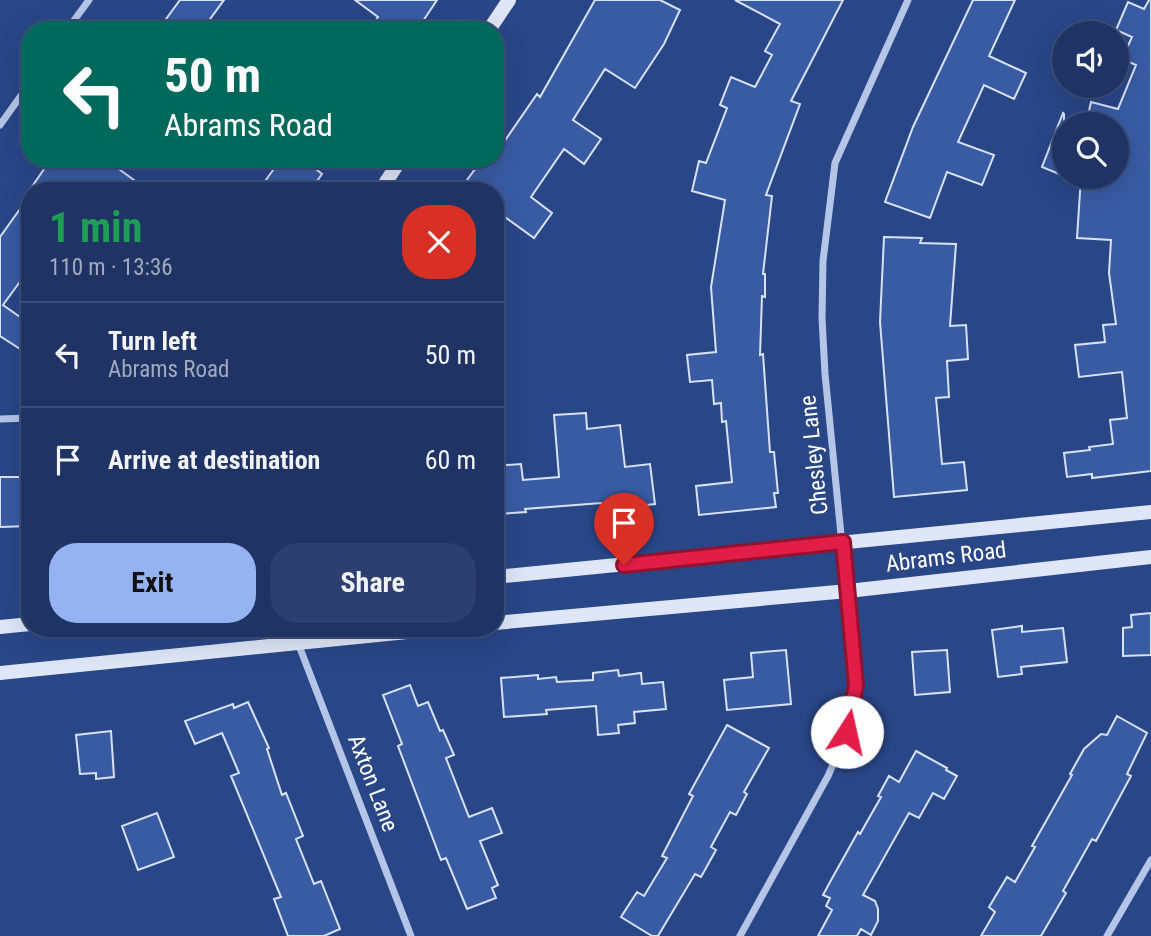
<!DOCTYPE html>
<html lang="en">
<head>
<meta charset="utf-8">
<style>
	:root { --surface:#1f3465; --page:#2c3f6e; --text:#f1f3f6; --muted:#a1aabf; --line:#3c4f79; --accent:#95b2f1 }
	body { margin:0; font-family:"Roboto Condensed",sans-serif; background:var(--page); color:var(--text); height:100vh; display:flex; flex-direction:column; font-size:26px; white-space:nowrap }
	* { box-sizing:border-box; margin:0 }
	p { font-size:23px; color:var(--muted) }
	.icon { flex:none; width:38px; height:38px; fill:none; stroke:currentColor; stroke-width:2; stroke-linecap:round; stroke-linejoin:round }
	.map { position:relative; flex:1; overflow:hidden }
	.panel { position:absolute; left:21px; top:182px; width:483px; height:455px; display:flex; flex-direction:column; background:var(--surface); border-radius:28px; box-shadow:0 7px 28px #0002,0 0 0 2px var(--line) }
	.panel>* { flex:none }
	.top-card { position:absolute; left:21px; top:21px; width:483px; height:147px; border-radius:28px; box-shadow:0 7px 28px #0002,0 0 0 2px var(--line); background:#00695c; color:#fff; overflow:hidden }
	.controls { position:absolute; left:1052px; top:21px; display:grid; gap:14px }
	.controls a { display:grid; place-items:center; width:77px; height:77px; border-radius:50%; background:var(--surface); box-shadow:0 7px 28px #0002,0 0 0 2px var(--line); font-size:35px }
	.pin { position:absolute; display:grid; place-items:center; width:60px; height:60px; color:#fff; margin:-72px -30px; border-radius:50% 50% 50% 0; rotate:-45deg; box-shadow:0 0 7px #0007 }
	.pin .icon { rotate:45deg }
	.me { position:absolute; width:77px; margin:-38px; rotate:10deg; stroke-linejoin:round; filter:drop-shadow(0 0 5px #0008) }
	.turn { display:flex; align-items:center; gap:24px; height:147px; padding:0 28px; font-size:32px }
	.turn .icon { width:91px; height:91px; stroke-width:2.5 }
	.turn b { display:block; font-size:49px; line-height:60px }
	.round { display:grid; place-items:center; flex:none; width:74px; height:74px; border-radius:28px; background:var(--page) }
	.head { display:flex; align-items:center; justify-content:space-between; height:119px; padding:0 28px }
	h1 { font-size:42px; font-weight:700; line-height:52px; color:#1e9e55 }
	.action { display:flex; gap:14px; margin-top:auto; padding:14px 28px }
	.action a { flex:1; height:80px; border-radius:28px; background:var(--accent); color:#111; font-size:28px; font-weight:700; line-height:80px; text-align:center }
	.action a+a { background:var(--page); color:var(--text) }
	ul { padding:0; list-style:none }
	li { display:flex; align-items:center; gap:21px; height:105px; padding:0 28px; border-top:2px solid var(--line) }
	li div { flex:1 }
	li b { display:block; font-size:26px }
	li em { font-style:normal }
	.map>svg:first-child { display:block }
	.building { fill:#395ba3; stroke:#d8e2f6; stroke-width:2 }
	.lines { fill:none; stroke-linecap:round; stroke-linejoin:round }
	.street { stroke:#b4c5e8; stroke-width:7 }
	.secondary { stroke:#dee6f7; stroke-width:14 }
	.route-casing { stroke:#92132f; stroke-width:18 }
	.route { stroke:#e11d48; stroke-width:12 }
	.labels { text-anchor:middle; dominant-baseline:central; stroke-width:7; stroke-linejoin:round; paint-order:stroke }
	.street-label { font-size:23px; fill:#fff; stroke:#294687 }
</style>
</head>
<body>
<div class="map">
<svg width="1151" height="936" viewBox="0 0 1151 936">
	<rect width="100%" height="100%" fill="#294687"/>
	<path class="building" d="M180,0H224L202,30H158Z
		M355,0H437L417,30H369L378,17Z
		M595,0H660L680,10L664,44L635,88L605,69L573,120L601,139L584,164L564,149L531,197L552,213L534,238L495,210V191H459L481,161L488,166L492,159H495V155L537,94L540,97Z
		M735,0H843L791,101L800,104L766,195L772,196L763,274H765V297L762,296L760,355L763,354L770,452H774L778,493H774L776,507L699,515L696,486L732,482L726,421L722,422L721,403L714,404L712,380L690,382L687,355L716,352L711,287L725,200L692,191L699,161L706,163L727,108L720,105L731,77L755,87L772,55L765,51L780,24Z
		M973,0H1015L989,56L1026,73L1014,99L984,85L958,142L994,155L982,185L947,172L930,218L885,202L913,127Z
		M1149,0H1151V471L1092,478V474L1067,477L1064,453L1090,450L1089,447L1113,444L1110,420L1127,418L1122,372L1079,377L1075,345L1105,342L1103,325L1116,324L1109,273L1111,240L1077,238L1081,177H1116V124H1086L1091,102L1118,109L1136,65L1122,59L1132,37L1116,30L1128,2L1144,9Z
		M1063,113L1064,114V176L1042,167Z
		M51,159H105L149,191H29Z
		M281,159H325L317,170L322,174L310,191H258Z
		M30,195V268L3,305L30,324V335L20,349L0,336V237Z
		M884,237L922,238L920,243L956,244L950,326L966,325L968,359L947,361L949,397L936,398L942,464L964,462L967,490L894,497L880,322Z
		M586,413L587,429L620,425L625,467L650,464L655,504L602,510L601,503L525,509L526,512L498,514L495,466L521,464L523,480L559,477L554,415Z
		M0,477H30V526L0,527Z
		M1151,613V655L1123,656V628L1132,627L1131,615Z
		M1022,626V632L1063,628L1067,662L1021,667L1022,674L998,677L992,630Z
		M786,650L791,704L727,710L724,680L753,677L751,653Z
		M947,650L950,692L915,695L912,652Z
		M618,670L619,676L641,673L642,684L663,682L666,709L634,712L635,723L618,725L619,733L598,735L596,706L546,710L547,714L504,717L501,678L538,675V679L556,677L557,682L593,680V673Z
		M410,685L418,706L428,702L440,731L443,730L454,755L446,758L469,817L492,808L502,833L480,841L498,885L492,888L496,898L467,909L446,858L441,860L398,746L402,744L383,695Z
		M248,702L269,748L267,749L282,795L286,793L303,836L296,839L314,884L321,881L340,929L324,936H288L274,899L281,897L231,776L239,773L222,733L195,744L185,721L233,704L234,708Z
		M1117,716L1147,733L1127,774L1131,776L1096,841L1092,839L1063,891L1066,893L1041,936H981L995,912L989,907L1007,877L1015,882L1035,847L1032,846L1072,775L1070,774L1084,749L1101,734L1107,735Z
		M727,725L769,748L744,792L747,794L736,815L730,812L711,847L716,850L701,877L695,874L658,936H652L621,917L637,892L644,896L667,858L662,856L693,796L689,794Z
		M111,731L114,777L96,779V773L80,774L76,735Z
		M916,751L947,768L946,770L957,776L944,799L933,793L919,818L909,813L863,895L875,901L878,909V921L871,935L861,929L857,936H818L832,910L826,906L830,898L823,895L830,882L858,832L860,834L881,797L878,796L889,776L899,782Z
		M157,813L174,857L138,870L122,826Z"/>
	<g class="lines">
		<path class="street" d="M67,30L89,0
			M0,125L30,83
			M0,419L30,418
			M298,643L411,936
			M740,936L828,776L847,732L856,685L825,374L822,318L823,261L835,163L908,0
			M1107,936L1151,860"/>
		<path class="secondary" d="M489,30L509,0
			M380,191L401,159
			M495,577L1151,512
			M495,623L848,591L1151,557
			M0,627L30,624
			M294,628L298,643
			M0,673L447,628"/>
	</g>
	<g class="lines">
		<defs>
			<path id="route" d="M624,565L843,542L856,685L847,732"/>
		</defs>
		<use href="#route" class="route-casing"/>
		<use href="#route" class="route"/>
	</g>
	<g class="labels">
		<g class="street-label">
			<text transform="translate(814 455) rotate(-96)">Chesley Lane</text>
			<text transform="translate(946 557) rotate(-7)">Abrams Road</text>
			<text transform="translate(373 783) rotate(69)">Axton Lane</text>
		</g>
	</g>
</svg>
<div class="controls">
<a><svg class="icon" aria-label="sound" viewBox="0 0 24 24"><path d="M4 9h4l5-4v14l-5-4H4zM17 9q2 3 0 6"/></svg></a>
<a><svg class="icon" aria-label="search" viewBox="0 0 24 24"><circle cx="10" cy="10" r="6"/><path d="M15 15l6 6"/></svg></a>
</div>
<div class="pin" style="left:624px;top:565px;background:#d93025"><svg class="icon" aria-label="arrive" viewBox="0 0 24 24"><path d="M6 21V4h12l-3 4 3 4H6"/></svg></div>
<svg class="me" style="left:847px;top:732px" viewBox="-20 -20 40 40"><circle r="19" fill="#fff"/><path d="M0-13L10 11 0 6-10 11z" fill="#e11d48"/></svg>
<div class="top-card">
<div class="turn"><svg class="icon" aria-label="left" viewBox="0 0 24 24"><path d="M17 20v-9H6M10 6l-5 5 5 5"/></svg><div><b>50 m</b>Abrams Road</div></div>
</div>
<section class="panel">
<div class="head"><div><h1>1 min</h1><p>110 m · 13:36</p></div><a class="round" style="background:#d93025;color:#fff"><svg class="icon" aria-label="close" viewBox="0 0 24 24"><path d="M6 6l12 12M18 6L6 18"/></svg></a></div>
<ul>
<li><svg class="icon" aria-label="left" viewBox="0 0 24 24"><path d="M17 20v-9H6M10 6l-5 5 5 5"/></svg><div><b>Turn left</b><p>Abrams Road</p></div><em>50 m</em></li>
<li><svg class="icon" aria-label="arrive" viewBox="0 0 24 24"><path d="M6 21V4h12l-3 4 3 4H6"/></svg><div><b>Arrive at destination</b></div><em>60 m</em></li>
</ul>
<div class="action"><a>Exit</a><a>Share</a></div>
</section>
</div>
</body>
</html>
